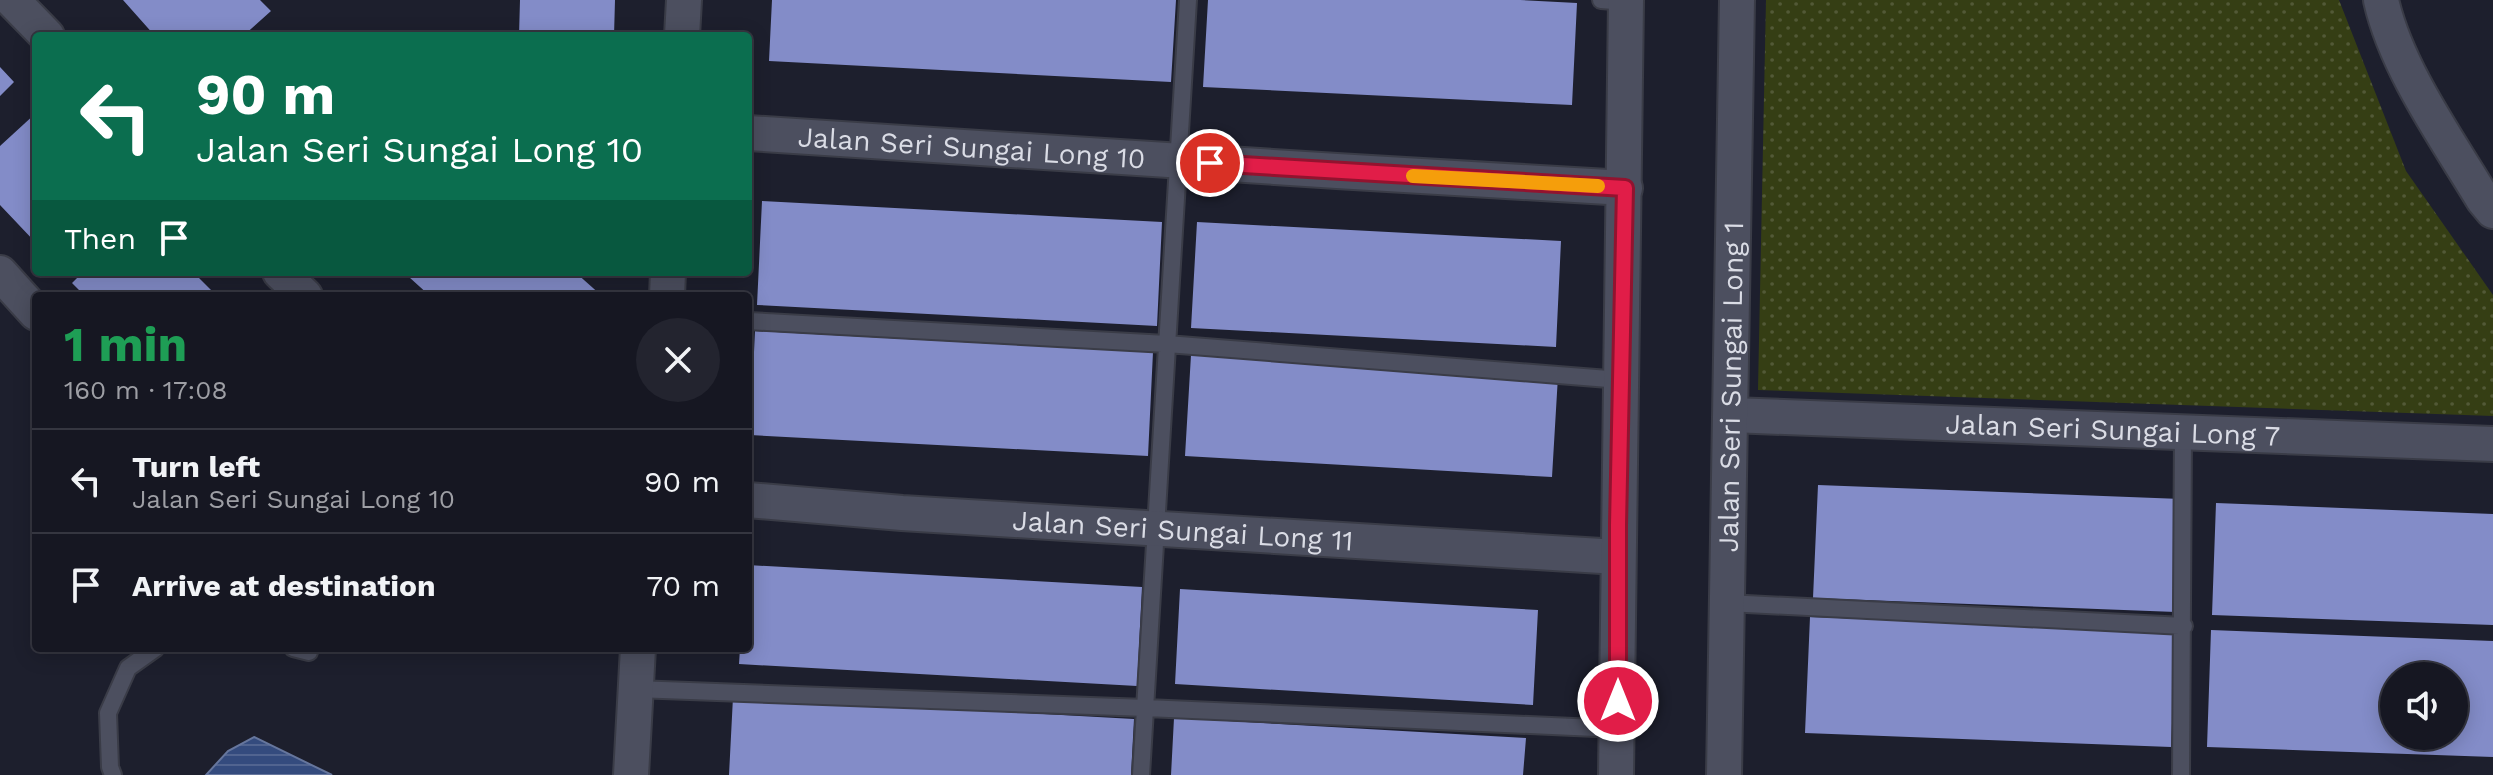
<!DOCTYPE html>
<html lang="en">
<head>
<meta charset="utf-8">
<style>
	:root { --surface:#161722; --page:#23242f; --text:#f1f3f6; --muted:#9e9fa5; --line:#353640 }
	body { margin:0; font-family:"Work Sans",sans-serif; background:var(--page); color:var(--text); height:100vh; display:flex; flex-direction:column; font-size:30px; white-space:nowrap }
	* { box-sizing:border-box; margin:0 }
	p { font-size:26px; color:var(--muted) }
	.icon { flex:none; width:44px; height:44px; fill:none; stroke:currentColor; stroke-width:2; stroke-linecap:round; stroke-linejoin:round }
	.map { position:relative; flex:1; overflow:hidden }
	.panel { position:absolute; left:32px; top:292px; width:720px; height:360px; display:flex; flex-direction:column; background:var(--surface); border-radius:8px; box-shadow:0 4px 20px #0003,0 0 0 2px var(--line) }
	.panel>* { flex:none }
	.guide { position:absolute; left:32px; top:32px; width:720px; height:244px; border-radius:8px; box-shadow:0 4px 20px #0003,0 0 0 2px var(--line); background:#0b6e4f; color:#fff; overflow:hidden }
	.buttons { position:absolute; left:2380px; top:662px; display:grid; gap:16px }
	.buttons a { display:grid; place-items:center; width:88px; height:88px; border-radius:50%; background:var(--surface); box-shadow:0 4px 20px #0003,0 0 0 2px var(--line); font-size:40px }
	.pin { position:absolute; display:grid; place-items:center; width:68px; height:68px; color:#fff; margin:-34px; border:4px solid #fff; border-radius:50%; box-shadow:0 2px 8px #0007 }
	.me { position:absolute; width:88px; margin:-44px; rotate:0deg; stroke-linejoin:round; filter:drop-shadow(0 0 6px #0008) }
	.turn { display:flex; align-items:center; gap:28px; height:168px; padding:0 32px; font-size:36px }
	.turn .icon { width:104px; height:104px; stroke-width:2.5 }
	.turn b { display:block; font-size:56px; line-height:68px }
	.then { display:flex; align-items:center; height:76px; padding:0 32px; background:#0003; gap:16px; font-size:30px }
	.round { display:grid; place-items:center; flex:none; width:84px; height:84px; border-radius:42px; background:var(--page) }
	.overview { display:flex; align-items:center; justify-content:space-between; height:136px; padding:0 32px }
	h1 { font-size:48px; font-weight:700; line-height:60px; color:#1e9e55 }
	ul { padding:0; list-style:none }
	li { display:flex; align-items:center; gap:24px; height:104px; padding:0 32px; border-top:2px solid var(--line) }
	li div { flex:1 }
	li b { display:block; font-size:30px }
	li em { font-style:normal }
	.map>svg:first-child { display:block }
	.park { fill:url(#park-dots) }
	.water { fill:url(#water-rules); stroke:#66769d; stroke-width:2 }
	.building { fill:#838cc8; fill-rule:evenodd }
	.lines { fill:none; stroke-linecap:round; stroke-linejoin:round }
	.lane-casing { stroke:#3a3c47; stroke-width:20 }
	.street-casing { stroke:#3a3c47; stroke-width:38 }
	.lane { stroke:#4c4f5f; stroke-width:16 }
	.street { stroke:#4c4f5f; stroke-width:34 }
	.route-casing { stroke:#92132f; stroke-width:20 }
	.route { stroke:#e11d48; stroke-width:14 }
	.slow { stroke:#f59e0b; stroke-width:14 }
	.labels { text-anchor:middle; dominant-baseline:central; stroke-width:8; stroke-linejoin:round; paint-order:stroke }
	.street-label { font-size:28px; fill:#dadce5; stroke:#1d1f2d }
</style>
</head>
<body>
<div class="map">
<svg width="2493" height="775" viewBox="0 0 2493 775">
	<defs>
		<pattern id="park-dots" width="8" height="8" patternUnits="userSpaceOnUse" patternTransform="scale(2)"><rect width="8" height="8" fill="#353e14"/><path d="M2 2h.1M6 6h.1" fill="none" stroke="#525936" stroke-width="1.8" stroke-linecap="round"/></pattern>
		<pattern id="water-rules" width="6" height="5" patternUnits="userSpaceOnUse" patternTransform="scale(2)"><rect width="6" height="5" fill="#344b7e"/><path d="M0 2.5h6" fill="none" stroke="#516490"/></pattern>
	</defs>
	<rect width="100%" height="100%" fill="#1d1f2d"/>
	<path class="park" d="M1766,0H2339L2406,171L2493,295V416L1758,390Z"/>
	<path class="water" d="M254,737L332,775H206L228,751Z"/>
	<path class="building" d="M123,0H260L271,11L243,36H155Z
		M520,0H615L614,36H519Z
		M772,0H1176L1171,82L769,61Z
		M1208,0H1520L1577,3L1572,105L1203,87Z
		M0,67L14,82L0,96Z
		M36,113V243L0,205V146Z
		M762,201L1162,222L1157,326L757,305Z
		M1197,222L1561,241L1556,347L1191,328Z
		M83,272H193L217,296H85L72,283Z
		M413,272H575L602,296H430L409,277Z
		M755,331L1153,352L1148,456L750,435Z
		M1191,355L1558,376L1552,477L1185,456Z
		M1818,485L2181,499L2176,612L1813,598Z
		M2216,503L2493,514V625L2212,615Z
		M748,565L1142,587L1137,686L739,664L740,648H748Z
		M1180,589L1538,610L1533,705L1175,684Z
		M1810,617L2176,630L2171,747L1805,733Z
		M2211,630L2493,641V757L2207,747ZM2394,676H2454V736H2394Z
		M733,697L1134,719L1131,775H729Z
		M1174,718L1526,738L1523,775H1171Z"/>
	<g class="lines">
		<defs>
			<path id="lane" d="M1601,0L1626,2
				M748,321L1167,344L1621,380
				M1727,603L2184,626
				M293,648L309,652
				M635,689L1146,708L1618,729
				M113,775L110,767L108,713L128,668L156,648
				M1141,775L1188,0
				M2181,775L2183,432"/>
			<g id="street">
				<path d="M12,0L47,36"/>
				<path d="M2381,0C2396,68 2447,139 2483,199L2493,211"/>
				<path d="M682,36L684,0"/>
				<path id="s1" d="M748,133L1337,171L1625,188"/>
				<path d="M280,272L305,296"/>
				<path d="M0,273L36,313"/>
				<path d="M667,296L668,272"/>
				<path id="s2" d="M1731,415L2493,444"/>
				<path id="s3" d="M748,500L902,513L1618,557"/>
				<path d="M631,775L638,648"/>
				<path d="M1616,775L1626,0"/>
				<path id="s4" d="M1724,775L1737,0"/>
			</g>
		</defs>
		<use href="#lane" class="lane-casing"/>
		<use href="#street" class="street-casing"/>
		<use href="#lane" class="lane"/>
		<use href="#street" class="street"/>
	</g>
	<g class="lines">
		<defs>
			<path id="route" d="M1210,163L1625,188L1618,525V701"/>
		</defs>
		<use href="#route" class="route-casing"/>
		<use href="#route" class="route"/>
		<path class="slow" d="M1413,176L1598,186"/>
	</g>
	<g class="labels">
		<g class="street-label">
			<text stroke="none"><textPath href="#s1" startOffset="224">Jalan Seri Sungai Long 10</textPath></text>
			<text stroke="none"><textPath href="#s4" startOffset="388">Jalan Seri Sungai Long 1</textPath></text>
			<text stroke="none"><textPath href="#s2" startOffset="382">Jalan Seri Sungai Long 7</textPath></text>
			<text stroke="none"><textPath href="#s3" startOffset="436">Jalan Seri Sungai Long 11</textPath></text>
		</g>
	</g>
</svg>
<div class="buttons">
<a><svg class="icon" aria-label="sound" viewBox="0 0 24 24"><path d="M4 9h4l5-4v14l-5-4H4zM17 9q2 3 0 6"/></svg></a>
</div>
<div class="pin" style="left:1210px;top:163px;background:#d93025"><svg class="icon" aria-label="arrive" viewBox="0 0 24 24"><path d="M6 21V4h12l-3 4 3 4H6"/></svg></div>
<svg class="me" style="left:1618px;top:701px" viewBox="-20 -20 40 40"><circle r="17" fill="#e11d48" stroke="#fff" stroke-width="3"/><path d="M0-11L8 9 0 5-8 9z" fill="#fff"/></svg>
<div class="guide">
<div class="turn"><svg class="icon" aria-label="left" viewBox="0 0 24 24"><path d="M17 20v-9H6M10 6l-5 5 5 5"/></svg><div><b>90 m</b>Jalan Seri Sungai Long 10</div></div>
<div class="then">Then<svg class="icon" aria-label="arrive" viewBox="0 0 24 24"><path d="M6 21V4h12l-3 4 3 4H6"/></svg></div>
</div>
<section class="panel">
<div class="overview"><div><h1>1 min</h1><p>160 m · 17:08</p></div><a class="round"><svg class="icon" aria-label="close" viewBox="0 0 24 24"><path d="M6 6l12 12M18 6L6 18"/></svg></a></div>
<ul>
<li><svg class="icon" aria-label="left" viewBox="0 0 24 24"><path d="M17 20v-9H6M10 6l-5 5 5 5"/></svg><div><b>Turn left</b><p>Jalan Seri Sungai Long 10</p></div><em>90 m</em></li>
<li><svg class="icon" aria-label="arrive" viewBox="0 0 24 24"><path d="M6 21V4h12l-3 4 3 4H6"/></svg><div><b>Arrive at destination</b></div><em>70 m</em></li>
</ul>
</section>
</div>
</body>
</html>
